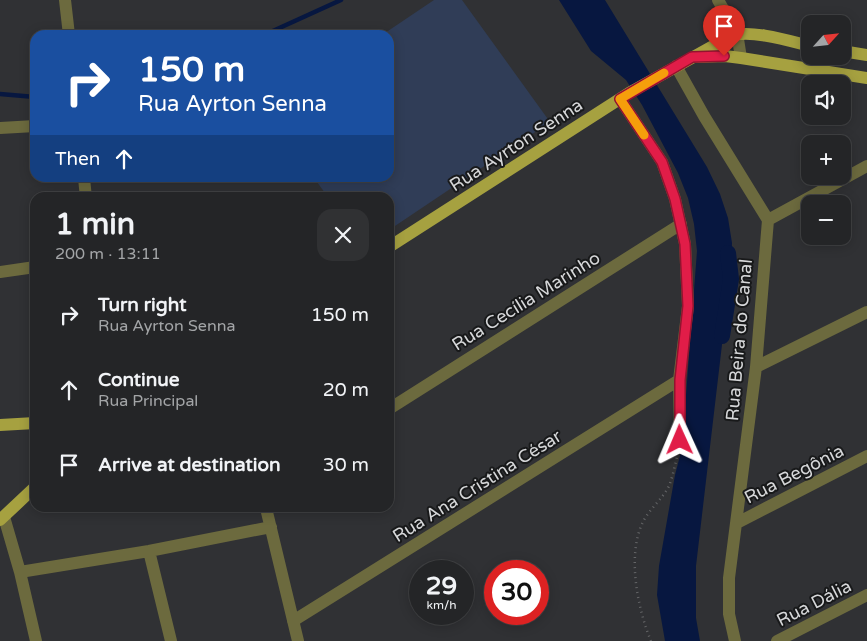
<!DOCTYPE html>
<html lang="en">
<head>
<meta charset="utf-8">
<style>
	:root { --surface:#242527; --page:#303133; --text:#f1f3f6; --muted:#a3a5a7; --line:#414244 }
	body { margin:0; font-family:"Varela Round",sans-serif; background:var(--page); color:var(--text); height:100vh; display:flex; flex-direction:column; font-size:19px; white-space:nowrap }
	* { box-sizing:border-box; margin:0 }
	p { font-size:16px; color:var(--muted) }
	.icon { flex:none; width:28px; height:28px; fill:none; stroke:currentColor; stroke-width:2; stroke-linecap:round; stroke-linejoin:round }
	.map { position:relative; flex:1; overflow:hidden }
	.side { position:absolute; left:30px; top:192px; width:364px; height:320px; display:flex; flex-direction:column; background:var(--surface); border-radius:15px; box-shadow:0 2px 12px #0003,0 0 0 1px var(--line) }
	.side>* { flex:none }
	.guide { position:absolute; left:30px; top:30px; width:364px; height:152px; border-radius:15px; box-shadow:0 2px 12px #0003,0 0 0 1px var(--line); background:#1a4fa0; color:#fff; overflow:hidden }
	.needle { width:32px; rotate:63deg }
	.buttons { position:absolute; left:801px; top:15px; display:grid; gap:10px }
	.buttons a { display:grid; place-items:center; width:50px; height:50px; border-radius:10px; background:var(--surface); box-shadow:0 2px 12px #0003,0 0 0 1px var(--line); font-size:25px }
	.speed { position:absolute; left:409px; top:560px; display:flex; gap:10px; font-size:25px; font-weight:700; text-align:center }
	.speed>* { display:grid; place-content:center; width:65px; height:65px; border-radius:50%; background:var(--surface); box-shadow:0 2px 12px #0003,0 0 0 1px var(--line); line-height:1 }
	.speed small { font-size:12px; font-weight:400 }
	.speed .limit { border:8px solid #d22; background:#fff; color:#111 }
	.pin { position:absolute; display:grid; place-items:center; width:42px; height:42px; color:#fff; margin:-51px -21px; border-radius:50% 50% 50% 0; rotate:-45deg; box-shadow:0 0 5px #0007 }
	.pin .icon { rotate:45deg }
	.me { position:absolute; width:55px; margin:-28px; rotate:359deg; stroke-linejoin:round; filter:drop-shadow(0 0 4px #0008) }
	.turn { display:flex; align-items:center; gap:18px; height:105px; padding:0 25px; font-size:22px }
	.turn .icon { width:65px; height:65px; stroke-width:2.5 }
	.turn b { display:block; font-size:35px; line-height:42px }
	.then { display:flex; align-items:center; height:48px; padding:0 25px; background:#0003; gap:10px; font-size:19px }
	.round { display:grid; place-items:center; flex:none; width:52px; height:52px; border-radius:15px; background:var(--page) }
	.headline { display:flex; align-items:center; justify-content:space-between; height:85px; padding:0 25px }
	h1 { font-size:30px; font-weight:700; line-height:38px }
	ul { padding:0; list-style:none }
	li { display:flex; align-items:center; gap:15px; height:75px; padding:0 25px }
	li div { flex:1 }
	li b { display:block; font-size:19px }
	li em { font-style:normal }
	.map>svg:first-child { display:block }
	.green { fill:#303d57 }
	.water { fill:#071740 }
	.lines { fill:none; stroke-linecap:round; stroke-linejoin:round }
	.stream { stroke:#071740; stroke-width:4.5 }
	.canal { stroke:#071740; stroke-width:16 }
	.path { stroke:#646567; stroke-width:2.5; stroke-dasharray:1 4; stroke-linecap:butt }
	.minor { stroke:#6c6a3e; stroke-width:12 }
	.major { stroke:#a6a140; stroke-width:12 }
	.route-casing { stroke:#92132f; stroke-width:12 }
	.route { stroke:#e11d48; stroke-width:9 }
	.slow { stroke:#f59e0b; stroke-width:9 }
	.labels { text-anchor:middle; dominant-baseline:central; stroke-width:4; stroke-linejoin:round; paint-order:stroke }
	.street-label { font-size:18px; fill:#d6d7d9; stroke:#18191a }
</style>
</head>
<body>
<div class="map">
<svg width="867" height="641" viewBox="0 0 867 641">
	<rect width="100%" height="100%" fill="#303134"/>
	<path class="green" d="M434,0H462L550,122L389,230V198L328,197L314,178H389V35H382Z"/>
	<path class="water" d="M559,0H605L707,167L720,194L728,218L732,243L731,268L696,566V618L700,641H665L657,595L659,566L675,475L682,448L697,251L694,224L688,198L678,173L642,105L626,80L591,51Z"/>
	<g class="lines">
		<path class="stream" d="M264,35L341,0
			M0,94L35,97"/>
		<path class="canal" d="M722,336L731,279L728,253"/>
		<path class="path" d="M651,641C638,610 627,557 642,524C648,510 662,500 669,486C673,476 675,464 678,453"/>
		<path class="minor" d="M65,0L69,35
			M718,0L737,33L741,58
			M676,66L704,116L768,220L756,367L729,578V614L735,641
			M620,99L662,162L675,199L685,244L688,306L679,380L680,440
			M0,128L35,126
			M84,178L86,198
			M768,220L867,166
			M0,272L35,267
			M756,367L867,312
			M389,409L681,224
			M266,508L298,641
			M4,517L20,572L36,641
			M737,523L867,456
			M149,551L171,641
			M20,572L149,551L271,527
			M293,621L679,380
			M777,641L867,595"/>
		<path class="major" d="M842,51L867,55
			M695,57L725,56L741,58L867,78
			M389,247L629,93L731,36C750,29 790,41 810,46
			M0,425L35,423
			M0,520L35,487"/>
	</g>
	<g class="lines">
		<defs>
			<path id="route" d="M680,440V380L688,306L685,244L675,199L662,162L620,99L692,57L724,56"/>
		</defs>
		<use href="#route" class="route-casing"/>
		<use href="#route" class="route"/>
		<path class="slow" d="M644,135L620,99L664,73"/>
	</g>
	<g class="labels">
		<g class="street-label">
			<text transform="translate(516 145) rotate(-33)">Rua Ayrton Senna</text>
			<text transform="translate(526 301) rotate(-32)">Rua Cecília Marinho</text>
			<text transform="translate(739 340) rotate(-85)">Rua Beira do Canal</text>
			<text transform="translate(794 474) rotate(-27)">Rua Begônia</text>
			<text transform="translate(477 486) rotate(-32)">Rua Ana Cristina César</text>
			<text transform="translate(814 603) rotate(-27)">Rua Dália</text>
		</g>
	</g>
</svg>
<div class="buttons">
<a><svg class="needle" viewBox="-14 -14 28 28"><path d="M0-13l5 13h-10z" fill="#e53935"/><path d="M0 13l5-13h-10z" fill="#a3a5a7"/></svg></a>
<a><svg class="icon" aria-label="sound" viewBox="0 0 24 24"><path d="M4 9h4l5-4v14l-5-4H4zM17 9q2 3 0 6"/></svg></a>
<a>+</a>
<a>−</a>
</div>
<div class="speed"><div>29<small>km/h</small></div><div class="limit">30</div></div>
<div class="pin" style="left:724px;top:56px;background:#d93025"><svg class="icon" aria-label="arrive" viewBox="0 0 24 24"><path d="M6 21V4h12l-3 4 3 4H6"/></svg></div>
<svg class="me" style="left:680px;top:440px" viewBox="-20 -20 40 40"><path d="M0-17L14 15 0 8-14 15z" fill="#e11d48" stroke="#fff" stroke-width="4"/></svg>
<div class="guide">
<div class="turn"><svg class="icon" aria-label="right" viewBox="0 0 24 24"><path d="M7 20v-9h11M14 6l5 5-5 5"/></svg><div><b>150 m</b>Rua Ayrton Senna</div></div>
<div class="then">Then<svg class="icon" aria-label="ahead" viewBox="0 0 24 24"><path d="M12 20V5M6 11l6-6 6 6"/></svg></div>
</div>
<section class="side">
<div class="headline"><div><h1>1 min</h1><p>200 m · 13:11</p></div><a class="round"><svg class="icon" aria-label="close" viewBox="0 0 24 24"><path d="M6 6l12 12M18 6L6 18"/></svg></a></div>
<ul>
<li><svg class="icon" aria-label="right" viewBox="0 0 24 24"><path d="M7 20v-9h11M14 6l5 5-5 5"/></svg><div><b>Turn right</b><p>Rua Ayrton Senna</p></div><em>150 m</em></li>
<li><svg class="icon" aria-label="ahead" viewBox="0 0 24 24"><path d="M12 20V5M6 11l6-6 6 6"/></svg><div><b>Continue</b><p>Rua Principal</p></div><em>20 m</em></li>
<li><svg class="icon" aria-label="arrive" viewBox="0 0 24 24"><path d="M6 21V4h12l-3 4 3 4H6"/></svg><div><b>Arrive at destination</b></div><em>30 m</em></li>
</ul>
</section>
</div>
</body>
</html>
